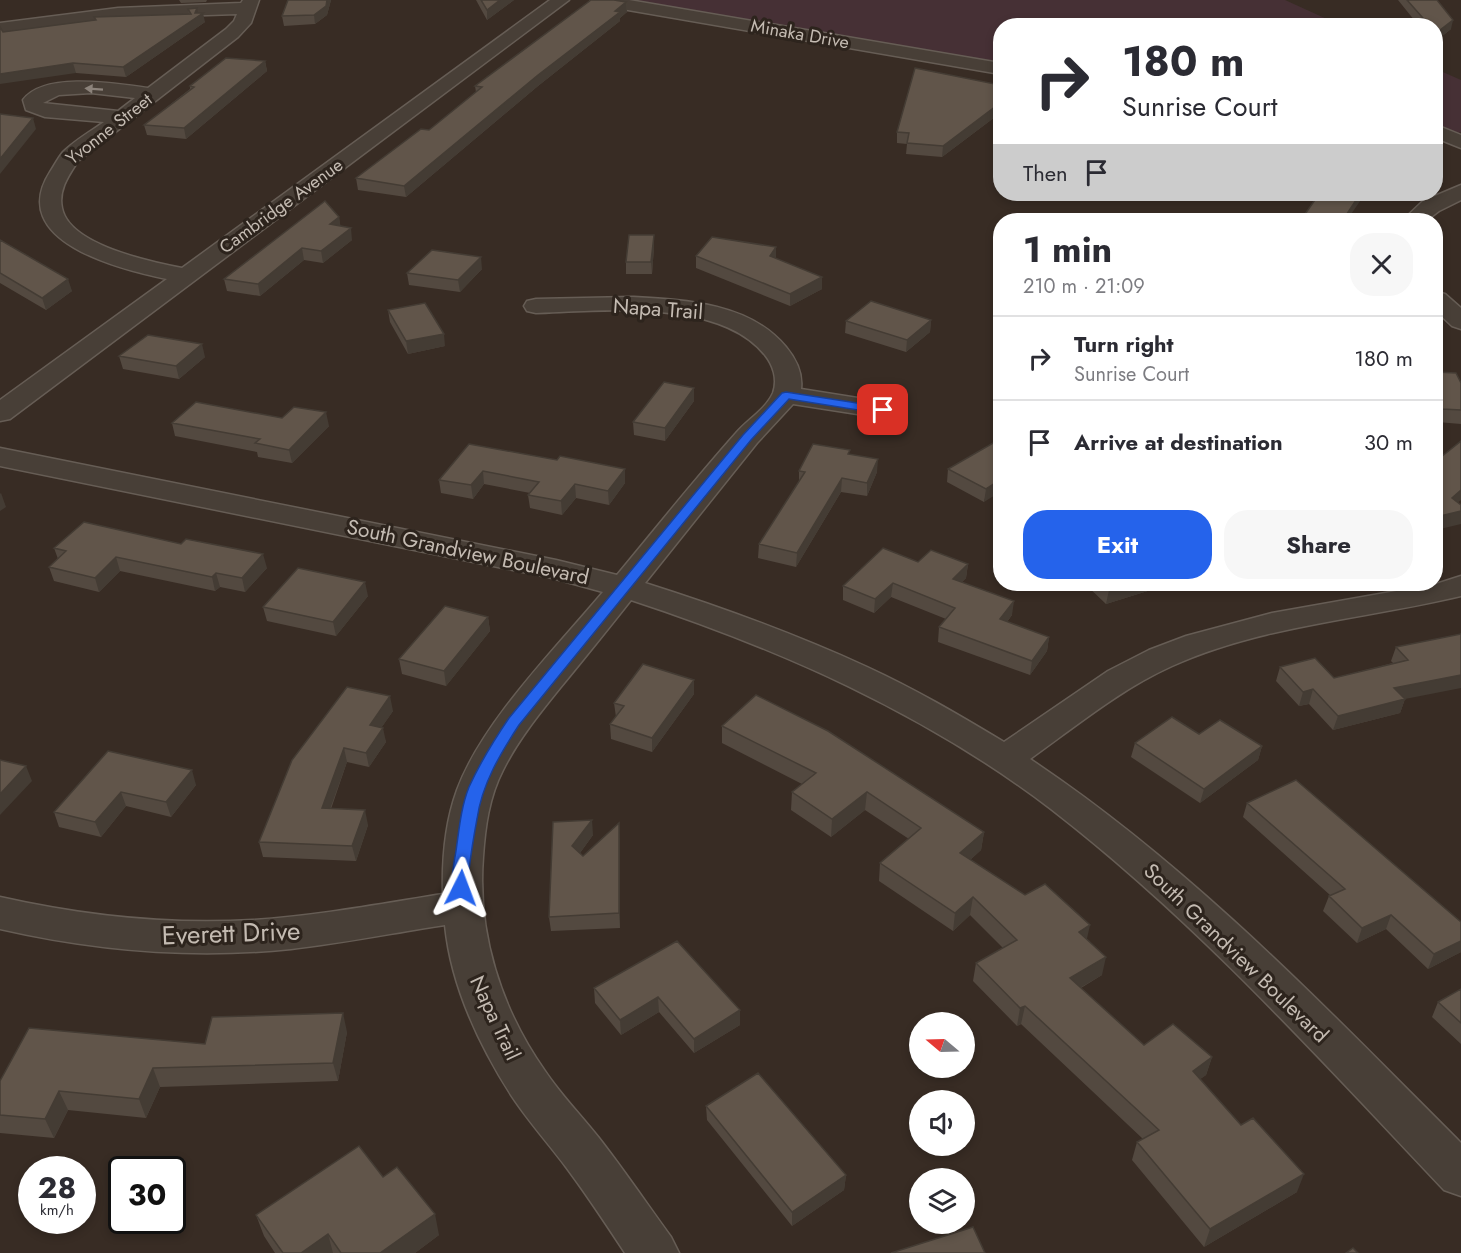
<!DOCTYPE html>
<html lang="en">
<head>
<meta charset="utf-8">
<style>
	:root { --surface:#fff; --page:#f7f7f7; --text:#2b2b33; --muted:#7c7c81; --line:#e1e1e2; --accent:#2563eb }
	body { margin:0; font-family:Jost,sans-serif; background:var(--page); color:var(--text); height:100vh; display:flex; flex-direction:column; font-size:22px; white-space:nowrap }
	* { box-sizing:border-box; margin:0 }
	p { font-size:20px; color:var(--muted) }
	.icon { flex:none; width:33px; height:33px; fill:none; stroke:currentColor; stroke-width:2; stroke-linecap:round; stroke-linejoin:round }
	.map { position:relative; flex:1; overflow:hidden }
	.sheet { position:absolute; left:993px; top:213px; width:450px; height:378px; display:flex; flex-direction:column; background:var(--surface); border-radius:24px; box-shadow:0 3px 9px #0003 }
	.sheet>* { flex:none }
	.top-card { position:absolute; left:993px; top:18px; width:450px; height:183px; border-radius:24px; box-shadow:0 3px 9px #0003; background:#fff; color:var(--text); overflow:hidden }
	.needle { width:39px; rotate:289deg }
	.controls { position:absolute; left:909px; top:1012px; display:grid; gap:12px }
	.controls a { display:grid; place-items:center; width:66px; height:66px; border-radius:50%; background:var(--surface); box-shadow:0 3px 9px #0003; font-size:30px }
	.speed { position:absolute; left:18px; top:1156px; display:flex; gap:12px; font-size:30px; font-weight:700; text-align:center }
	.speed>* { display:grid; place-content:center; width:78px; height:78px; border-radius:50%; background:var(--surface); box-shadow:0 3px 9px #0003; line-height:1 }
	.speed small { font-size:15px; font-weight:400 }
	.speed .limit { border:3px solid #111; border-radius:9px; background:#fff; color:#111 }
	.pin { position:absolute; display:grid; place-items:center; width:51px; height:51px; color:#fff; margin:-26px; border-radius:12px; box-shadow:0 3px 9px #0006 }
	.me { position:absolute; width:66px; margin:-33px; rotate:3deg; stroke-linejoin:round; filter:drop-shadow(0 0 4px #0008) }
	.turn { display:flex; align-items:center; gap:21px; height:126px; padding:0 30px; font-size:27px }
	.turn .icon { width:78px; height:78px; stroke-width:2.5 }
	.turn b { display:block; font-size:42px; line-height:51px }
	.then { display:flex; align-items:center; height:57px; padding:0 30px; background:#0003; gap:12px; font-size:22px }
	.round { display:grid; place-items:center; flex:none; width:63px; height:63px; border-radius:24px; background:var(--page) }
	.head { display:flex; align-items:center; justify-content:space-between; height:102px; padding:0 30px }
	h1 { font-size:36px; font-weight:700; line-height:45px }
	.primary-button { display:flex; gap:12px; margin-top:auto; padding:12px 30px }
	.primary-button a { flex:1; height:69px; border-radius:24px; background:var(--accent); color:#fff; font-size:24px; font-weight:700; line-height:69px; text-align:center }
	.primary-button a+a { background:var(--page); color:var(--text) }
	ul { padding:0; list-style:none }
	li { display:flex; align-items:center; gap:18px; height:84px; padding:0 30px; border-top:2px solid var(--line) }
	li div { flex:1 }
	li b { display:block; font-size:22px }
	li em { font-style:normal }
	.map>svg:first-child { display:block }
	.green { fill:#463035 }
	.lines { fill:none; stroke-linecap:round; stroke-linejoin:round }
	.minor-casing { stroke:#665d55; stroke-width:3 }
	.minor { fill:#483f37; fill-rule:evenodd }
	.wall { fill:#534940 }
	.shaded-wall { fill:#443c34 }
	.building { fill:#61554a; stroke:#443c34; stroke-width:1.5 }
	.oneway { fill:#8c837b }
	.route { fill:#2563eb; stroke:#184099; stroke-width:1.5 }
	.labels { text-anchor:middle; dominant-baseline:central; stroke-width:6; stroke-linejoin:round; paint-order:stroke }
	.far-street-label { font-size:18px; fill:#c4bbb2; stroke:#2d241d }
	.street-label { font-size:21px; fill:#c4bbb2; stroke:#2d241d }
	.near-street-label { font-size:26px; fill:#c4bbb2; stroke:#2d241d }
</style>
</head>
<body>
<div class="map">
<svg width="1461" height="1253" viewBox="0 0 1461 1253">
	<rect width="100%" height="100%" fill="#382c24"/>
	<path class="green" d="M634,0H1285L1340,25L1000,26V64Z
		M1436,69L1461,80V132L1458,133L1436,125Z"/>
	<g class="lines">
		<defs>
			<path id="minor" d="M243,0H259L251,23L238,37L78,161C69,175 58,190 62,208C69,245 151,262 182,268L550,0H569L10,419L0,421V400L167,279C119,269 6,241 50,172C54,166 58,158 63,152C74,141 91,131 104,122L45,117L26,110L23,100C44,71 118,84 148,88L226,29L234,21L237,14L118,18L0,33V23L118,8L241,3ZM91,93L135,98L118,111L43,103L59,95Z
				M591,0H629L1000,63V74L599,5Z
				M1436,125L1461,135V148L1436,138Z
				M1461,185V200L1439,211L1427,220H1403L1423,201Z
				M1436,292L1445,294L1461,308V329L1452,326L1436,311Z
				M632,297C686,300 750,303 786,347C796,359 803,373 801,389L883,402L893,404L897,410L893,416L883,418L793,404L757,443L645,583C721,607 795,634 867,667C915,689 959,715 1004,742L1108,671L1149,650L1186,636L1272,613L1436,584L1461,576V596C1365,619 1263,625 1172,666C1121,689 1076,726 1030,759C1192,867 1325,1007 1461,1143V1196L1444,1190C1319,1058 1196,921 1051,809C925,713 780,649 631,600C608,629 584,659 560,688C539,714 518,740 503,770C489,797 485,827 483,857C477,933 501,1009 545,1071C561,1095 581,1115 599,1138C624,1170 647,1204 671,1237L679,1253H625C606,1224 587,1195 566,1167C548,1143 529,1122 513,1098C480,1047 451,986 445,925C393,933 343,943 291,949C193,959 96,951 0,929V897C84,916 167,925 253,920C317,916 380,904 443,894C442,860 445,823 457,790C482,722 556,648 603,592L552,578L0,466V448L556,560L617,575C656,528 695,479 736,433C747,420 766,409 773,393C778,379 773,365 765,355C720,298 601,311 536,313L527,311L524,306L527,301L536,299Z"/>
		</defs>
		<use href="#minor" class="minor-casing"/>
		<use href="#minor" class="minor"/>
	</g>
	<path class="wall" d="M179,0H207L206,2L181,3Z
		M288,0H331L327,15L315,24L284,26L282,16Z
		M476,0H514L487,20Z
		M1398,0H1437L1451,29L1436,41V26H1419Z
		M626,2L627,12L620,18V21L538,86L406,197L358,190L356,178L429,130L476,92L475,86Z
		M188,9L198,13L205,22L126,77L76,73L3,32L95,21L94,17L189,14Z
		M265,61L267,71L186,139L147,135L144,125L190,89V86Z
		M1000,85V111L995,117L942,157L906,154L907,144L897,143V132Z
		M339,217L340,226L352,240L323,263L304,260L260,296L227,291L224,279Z
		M654,235V247L652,274H626V262Z
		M0,240L72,291L46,310L0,283Z
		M696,256L776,258L822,289L790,306L696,268Z
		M482,269L460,292L409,285L407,273Z
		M388,310L445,346L408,354L390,322Z
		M931,320L930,332L906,352L845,333L846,321Z
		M119,356L205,357L179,379L123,369Z
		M1436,372L1461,383V424L1437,422L1436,417Z
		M694,388V401L665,441L634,435L633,422Z
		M282,418L329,426L292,463L258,457L257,452L175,436L172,423Z
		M1000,439L984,502L947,482L948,469Z
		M469,444L625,483L609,505L576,498L562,515L530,508L528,495L530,493L484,484L473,499L441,493L439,480Z
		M850,454L877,472L867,496L841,492L796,567L758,558L759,544L799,481V471Z
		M54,548L267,568L245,592L220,587L215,591L120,571L99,592L54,581L49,567L58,559Z
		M918,562L968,564L966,578L962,582L1012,615L1007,622L1049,637L1047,651L1030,675L938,642L939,627L946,619L891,597L874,613L843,600V586Z
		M1085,584H1170L1106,604Z
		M368,596L336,636L267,621L263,607Z
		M488,617L490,631L446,686L402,674L399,659Z
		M1461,634L1405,699L1400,713L1333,730L1309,704L1299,706L1276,681L1280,667L1334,678L1393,663L1391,661L1396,647Z
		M694,680V694L652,752L611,739L610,724L616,717L614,703Z
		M347,687L393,711L381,728L386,742L369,767L347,762L331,809L368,825L356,861L263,857L259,842Z
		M722,726L984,832L981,850L970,860L1087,939L1102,975L1081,988L1144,1045L1212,1057L1206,1075L1200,1079L1297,1192L1204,1247L1132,1160L1137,1142L1143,1139L1021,1024L1017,1026L973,981L976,963L1003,948L970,915L953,931L879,881L880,863L909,839L865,810L831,837L791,810L792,792L802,784L722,743Z
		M1199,734L1262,746L1258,760L1200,803L1131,757L1135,743Z
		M108,751L196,785L171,817L126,806L101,837L59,827L54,812Z
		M1247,803L1461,922V952L1428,969L1386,929L1357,943L1323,911L1329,896L1330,895L1243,817Z
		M553,822L593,835L580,853L583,856L620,838V928L551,931L549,917Z
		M677,941L740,1025L694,1053L659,1012L621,1035L595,1003L594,988Z
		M1461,989V1044L1432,1017L1438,1002Z
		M347,1032L338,1081L160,1087L146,1118L68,1110L54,1138L0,1133V1081L205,1044Z
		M706,1106L846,1175L844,1190L792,1226L707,1120Z
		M383,1177L439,1235L415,1253H275L264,1236L256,1215Z"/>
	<path class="shaded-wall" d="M327,0H331L327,15L315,24L314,15Z
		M500,0H514L487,20V10Z
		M626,2L627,12L620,18V21L538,86L406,197L404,186Z
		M197,8L199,16L203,13L205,22L126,77L123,67L195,13Z
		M1453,20L1451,29L1436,41V33Z
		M265,61L267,71L186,139L184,128Z
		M73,63L76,73L0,84V74Z
		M1000,102V111L995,117L942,157L943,146Z
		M33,118L36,129L0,174V159Z
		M1360,194H1365L1347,220H1343Z
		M339,217L341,229L330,224Z
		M351,228L352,240L323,263L321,251Z
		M654,235V247L652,274L651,262Z
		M776,247V259L770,256Z
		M302,248L304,260L260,296L258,284Z
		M481,257L482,269L460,292L458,280Z
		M822,277V289L790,306V294Z
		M68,279L72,291L46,310L42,298Z
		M931,320L930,332L906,352L907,340Z
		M444,334L445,346L408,354L406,341Z
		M202,344L205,357L179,379L176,366Z
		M694,388V401L665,441V428Z
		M326,412L329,426L292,463L289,450Z
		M878,459L877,472L867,496V483Z
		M625,469V483L609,505L608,491Z
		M483,471L484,484L473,499L471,485Z
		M842,478L841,492L796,567L797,553Z
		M1000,480V492L984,502L986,489Z
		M575,484L576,498L562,515L561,501Z
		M1461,490V500L1447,512L1452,498Z
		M1,493L6,507L0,511V494Z
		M1461,511V524L1436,530V517Z
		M263,554L267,568L245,592L242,578Z
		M116,557L120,571L99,592L95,578Z
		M968,564L966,578L951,593L953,579Z
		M216,573L220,587L215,591L212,577Z
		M365,582L368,596L336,636L333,622Z
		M893,583L891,597L874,613L875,599Z
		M1129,584H1170L1106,604L1109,590Z
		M1014,601L1012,615L998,634L1000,619Z
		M488,617L490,631L446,686L444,671Z
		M1049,637L1047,651L1030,675L1032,661Z
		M1461,675V688L1405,699L1400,713L1333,730L1338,716L1394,688Z
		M694,680V694L652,752V738Z
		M1313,689L1309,704L1299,706L1303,692Z
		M390,696L393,711L373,740L370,725Z
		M383,728L386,742L369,767L366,753Z
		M1262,746L1258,760L1200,803L1204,789Z
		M344,748L347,762L325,823L322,808Z
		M26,766L32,781L0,815V794Z
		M192,770L196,785L171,817L166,802Z
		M121,792L126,806L101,837L95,822Z
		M867,792L865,810L831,837L832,819Z
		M365,810L368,825L356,861L352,846Z
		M592,820L593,835L574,861L572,846Z
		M619,823L620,838V928L619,913Z
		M984,832L981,850L958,871L960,853Z
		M973,897L970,915L953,931L955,913Z
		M1391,915L1386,929L1357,943L1362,928Z
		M1090,925L1086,943L1079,932Z
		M1461,941V952L1428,969L1434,954Z
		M1106,957L1102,975L1066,996L1070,978Z
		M658,997L659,1012L621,1035L620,1020Z
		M1025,1006L1021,1024L1017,1026L1020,1008Z
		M740,1010V1025L694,1053V1039Z
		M343,1013L347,1032L338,1081L333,1063Z
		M1212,1057L1206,1075L1187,1089L1193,1071Z
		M153,1068L160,1087L146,1118L139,1099Z
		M59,1091L68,1110L54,1138L45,1119Z
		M1304,1174L1297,1192L1204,1247L1210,1229Z
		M846,1175L844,1190L792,1226V1212Z
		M435,1214L439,1235L415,1253H380Z
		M328,1234L333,1253H301Z"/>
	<path class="building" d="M288,0H327L326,6L314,15L282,16Z
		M481,0H500L487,10Z
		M591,0H614L626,2L615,11L620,12L538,75L404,186L356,178L421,129L429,130L482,87L475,86Z
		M1407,0H1437L1453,20L1436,33V26H1430Z
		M197,8L195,13H203L123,67L73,63L0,74V27L3,32L96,20L94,17L191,14L188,9Z
		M226,58L265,61L184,128L144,125L194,87L190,86Z
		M915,68L1000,85V102L996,106L943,146L907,143L909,133L897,132Z
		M0,114L33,118L0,159Z
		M1319,194H1360L1343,220H1301Z
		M325,201L339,217L330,224L351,228L321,251L302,248L258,284L224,279Z
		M629,235H654L651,262H626Z
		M712,237L776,247L770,256L822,277L790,294L696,256Z
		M0,240L68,279L42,298L0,273Z
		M432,250L481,257L458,280L407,273Z
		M871,301L931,320L907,340L846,321Z
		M425,303L444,334L406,341L388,310Z
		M148,335L202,344L176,366L119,356Z
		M1436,372L1456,373L1461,383V410L1442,409L1436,396Z
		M664,382L694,388L665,428L633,422Z
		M196,402L282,418L294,407L326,412L289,450L255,443L260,439L172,423Z
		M1000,439V480L986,489L948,469Z
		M1461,441V490L1452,498L1461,505V511L1436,517V461Z
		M469,444L557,460L560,456L625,469L608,491L575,484L561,501L528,495L539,482L483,471L471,485L439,480Z
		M813,444L850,450L848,454L878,459L867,483L842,478L797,553L759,544L805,472L799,471Z
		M84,522L181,544L186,539L263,554L242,578L216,573L212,577L116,557L95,578L49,567L66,551L54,548Z
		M883,548L918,562L931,550L968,564L953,579L1014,601L1000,619L1049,637L1032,661L939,627L955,608L893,583L875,599L843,586Z
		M298,568L365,582L333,622L263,607Z
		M1102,584H1129L1109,590Z
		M445,606L488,617L444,671L399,659Z
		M1461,634V675L1394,688L1405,699L1338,716L1313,689L1303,692L1280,667L1315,658L1334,678L1408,660L1396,647Z
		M643,664L694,680L652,738L610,724L624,706L614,703Z
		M347,687L390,696L370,725L383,728L366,753L344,748L322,808L365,810L352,846L259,842L292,760Z
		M756,695L828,731L984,832L960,853L1025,895L1045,884L1090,925L1079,932L1106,957L1070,978L1144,1045L1173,1024L1212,1057L1193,1071L1241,1125L1253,1118L1304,1174L1210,1229L1137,1142L1159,1130L1025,1006L1020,1008L976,963L1017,940L973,897L955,913L880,863L921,828L867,792L832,819L792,792L816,773L722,726Z
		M1172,717L1199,734L1220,720L1262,746L1204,789L1135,743Z
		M108,751L192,770L166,802L121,792L95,822L54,812Z
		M0,760L26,766L0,794Z
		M1296,780L1461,922V941L1434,954L1391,915L1362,928L1329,896L1345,889L1247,803Z
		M592,820L572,846L583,856L619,823V913L549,917L553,822Z
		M677,941L740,1010L694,1039L658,997L620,1020L594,988Z
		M1461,989V1023L1438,1002Z
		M343,1013L333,1063L153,1068L139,1099L59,1091L45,1119L0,1115V1081L29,1028L205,1044L212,1017Z
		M758,1073L846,1175L792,1212L706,1106Z
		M359,1146L383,1177L397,1167L435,1214L380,1253H341L328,1234L301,1253H283L256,1215Z
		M973,1227L985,1253H891Z
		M1353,1248L1358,1253H1346Z"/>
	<defs><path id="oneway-solid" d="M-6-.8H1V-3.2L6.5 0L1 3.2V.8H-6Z" transform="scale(1.5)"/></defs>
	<use class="oneway" href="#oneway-solid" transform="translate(94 89) rotate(-176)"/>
	<path class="route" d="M786,392L883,407L889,410L883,414L789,399L751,440L519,725C500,754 482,784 477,819C474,835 471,853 469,870C469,878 471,885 467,893L461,895L456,893C449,881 454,864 456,851C459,830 461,807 469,787C480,763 494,740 509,718L743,435L782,393Z"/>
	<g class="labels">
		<g class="far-street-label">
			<text transform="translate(800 34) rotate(10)">Minaka Drive</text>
			<text transform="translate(109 129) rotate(-38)">Yvonne Street</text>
			<text transform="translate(281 206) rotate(-36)">Cambridge Avenue</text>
		</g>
		<g class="street-label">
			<text transform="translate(658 309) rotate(4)">Napa Trail</text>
			<text transform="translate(468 552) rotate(12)">South Grandview Boulevard</text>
			<text transform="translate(1236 953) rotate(44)">South Grandview Boulevard</text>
			<text transform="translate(495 1018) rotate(65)">Napa Trail</text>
		</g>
		<g class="near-street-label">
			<text transform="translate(231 933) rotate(-2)">Everett Drive</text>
		</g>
	</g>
</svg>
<div class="controls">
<a><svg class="needle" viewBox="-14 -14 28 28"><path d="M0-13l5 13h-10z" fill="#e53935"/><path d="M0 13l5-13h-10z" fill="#7c7c81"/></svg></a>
<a><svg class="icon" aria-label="sound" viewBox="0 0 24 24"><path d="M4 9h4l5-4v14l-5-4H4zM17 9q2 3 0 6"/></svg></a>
<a><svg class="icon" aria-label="layers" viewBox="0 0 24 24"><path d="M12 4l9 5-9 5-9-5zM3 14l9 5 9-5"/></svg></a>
</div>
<div class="speed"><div>28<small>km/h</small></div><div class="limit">30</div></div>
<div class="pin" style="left:883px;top:410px;background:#d93025"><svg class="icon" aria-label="arrive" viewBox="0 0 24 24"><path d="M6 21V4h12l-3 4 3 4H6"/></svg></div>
<svg class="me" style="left:461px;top:888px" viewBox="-20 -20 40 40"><path d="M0-17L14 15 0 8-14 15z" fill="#2563eb" stroke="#fff" stroke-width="4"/></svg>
<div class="top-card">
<div class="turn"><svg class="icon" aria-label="right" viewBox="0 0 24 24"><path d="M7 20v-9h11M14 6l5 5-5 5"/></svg><div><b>180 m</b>Sunrise Court</div></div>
<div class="then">Then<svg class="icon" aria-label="arrive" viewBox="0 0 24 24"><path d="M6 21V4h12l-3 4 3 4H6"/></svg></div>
</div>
<section class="sheet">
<div class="head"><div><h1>1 min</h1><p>210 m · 21:09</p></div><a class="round"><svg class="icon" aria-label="close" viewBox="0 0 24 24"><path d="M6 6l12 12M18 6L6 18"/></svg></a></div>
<ul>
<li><svg class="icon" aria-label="right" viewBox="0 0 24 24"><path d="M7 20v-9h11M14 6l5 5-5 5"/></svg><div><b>Turn right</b><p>Sunrise Court</p></div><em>180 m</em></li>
<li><svg class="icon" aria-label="arrive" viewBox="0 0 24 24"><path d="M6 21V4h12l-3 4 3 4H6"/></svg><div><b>Arrive at destination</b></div><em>30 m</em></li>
</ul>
<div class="primary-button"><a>Exit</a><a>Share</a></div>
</section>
</div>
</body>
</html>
